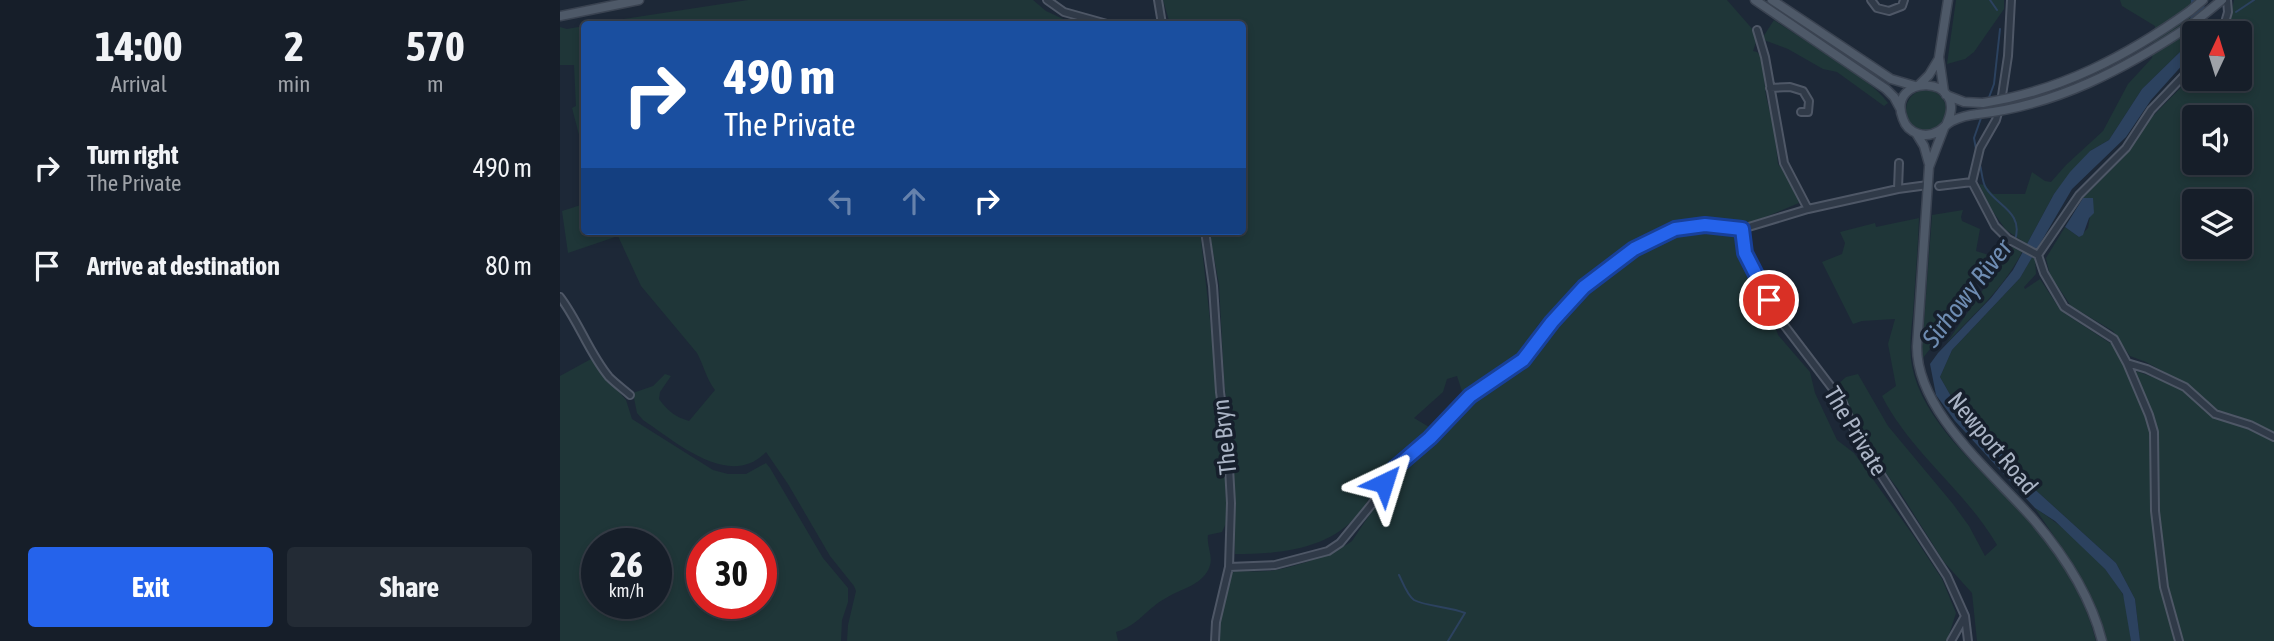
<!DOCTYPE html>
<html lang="en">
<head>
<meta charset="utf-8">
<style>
	:root { --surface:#161e29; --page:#232b35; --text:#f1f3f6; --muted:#9ea2a8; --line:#353c46; --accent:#2563eb }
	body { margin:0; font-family:"Asap Condensed",sans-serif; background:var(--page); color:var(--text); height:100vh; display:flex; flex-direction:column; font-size:26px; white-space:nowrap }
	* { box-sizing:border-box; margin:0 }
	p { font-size:23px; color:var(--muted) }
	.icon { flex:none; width:38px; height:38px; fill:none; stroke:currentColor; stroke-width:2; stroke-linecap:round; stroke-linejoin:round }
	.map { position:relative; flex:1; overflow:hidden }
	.sheet { display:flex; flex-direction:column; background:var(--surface); width:560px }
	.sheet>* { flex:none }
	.hud { position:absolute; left:21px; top:21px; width:665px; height:214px; border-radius:7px; box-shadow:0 4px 10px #0003,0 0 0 2px var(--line); background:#1a4fa0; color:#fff; overflow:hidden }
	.needle { width:46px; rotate:4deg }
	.fabs { position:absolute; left:1622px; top:21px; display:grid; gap:14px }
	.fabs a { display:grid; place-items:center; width:70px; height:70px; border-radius:7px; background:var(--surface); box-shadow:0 4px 10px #0003,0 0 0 2px var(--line); font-size:35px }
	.speed { position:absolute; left:21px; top:528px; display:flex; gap:14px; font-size:35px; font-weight:700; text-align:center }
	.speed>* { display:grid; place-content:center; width:91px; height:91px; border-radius:50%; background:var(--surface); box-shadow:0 4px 10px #0003,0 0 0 2px var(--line); line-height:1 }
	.speed small { font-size:18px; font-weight:400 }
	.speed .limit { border:10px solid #d22; background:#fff; color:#111 }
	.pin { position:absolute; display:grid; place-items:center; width:60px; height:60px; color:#fff; margin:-30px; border:4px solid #fff; border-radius:50%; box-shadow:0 2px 7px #0007 }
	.me { position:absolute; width:77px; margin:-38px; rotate:41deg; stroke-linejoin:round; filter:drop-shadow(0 0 5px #0008) }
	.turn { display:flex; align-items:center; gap:24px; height:147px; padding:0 28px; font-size:32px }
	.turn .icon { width:91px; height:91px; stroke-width:2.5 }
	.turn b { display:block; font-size:49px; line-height:60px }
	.lanes { display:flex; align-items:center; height:66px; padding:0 28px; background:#0003; justify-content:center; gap:35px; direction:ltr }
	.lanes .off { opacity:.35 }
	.eta { display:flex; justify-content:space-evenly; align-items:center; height:119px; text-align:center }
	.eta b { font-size:42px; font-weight:700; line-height:49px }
	.primary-button { display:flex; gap:14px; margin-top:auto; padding:14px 28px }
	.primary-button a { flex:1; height:80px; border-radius:7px; background:var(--accent); color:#fff; font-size:28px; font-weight:700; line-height:80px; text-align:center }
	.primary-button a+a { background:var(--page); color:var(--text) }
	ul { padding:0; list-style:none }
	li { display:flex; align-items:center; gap:21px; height:98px; padding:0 28px }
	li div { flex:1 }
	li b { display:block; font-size:26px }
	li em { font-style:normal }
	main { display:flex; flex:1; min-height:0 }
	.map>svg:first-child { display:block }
	.green { fill:#1f3638; fill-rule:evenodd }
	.water { fill:#2c425f }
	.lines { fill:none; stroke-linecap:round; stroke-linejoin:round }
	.stream { stroke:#2c425f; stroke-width:2 }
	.minor-casing { stroke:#4e5766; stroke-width:10 }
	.major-casing { stroke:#3a4351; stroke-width:11 }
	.minor { stroke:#303a48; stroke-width:6 }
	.major { stroke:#4e5968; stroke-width:8 }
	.major-bridge-casing { stroke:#3a4351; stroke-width:11; stroke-linecap:butt }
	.major-bridge { stroke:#4e5968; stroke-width:8 }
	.route-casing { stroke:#184099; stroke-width:18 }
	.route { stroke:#2563eb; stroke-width:12 }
	.labels { text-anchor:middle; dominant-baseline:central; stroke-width:7; stroke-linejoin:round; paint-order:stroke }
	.street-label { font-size:24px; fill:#aab4c5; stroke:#161f2c }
	.water-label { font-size:26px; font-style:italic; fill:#6e8cb2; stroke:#161f2c }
</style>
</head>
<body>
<main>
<section class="sheet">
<div class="eta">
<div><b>14:00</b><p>Arrival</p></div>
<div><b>2</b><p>min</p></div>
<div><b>570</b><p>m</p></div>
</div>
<ul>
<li><svg class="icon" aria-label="right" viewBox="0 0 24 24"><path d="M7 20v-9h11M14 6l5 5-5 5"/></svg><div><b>Turn right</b><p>The Private</p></div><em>490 m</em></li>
<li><svg class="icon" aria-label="arrive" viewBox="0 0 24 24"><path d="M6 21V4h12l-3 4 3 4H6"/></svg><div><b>Arrive at destination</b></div><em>80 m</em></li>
</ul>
<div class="primary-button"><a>Exit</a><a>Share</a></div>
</section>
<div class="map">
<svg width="1714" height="641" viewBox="0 0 1714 641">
	<rect width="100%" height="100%" fill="#1d2837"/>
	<path class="green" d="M188,0H473L486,11L514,24H31Z
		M603,0H1167L1195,32L1196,42L1193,51L1197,52L1202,58L1206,96L1214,129L1218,164L1229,178L1239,203L1203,218L1181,224L1145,221L1113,223L1077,242L1004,297L978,325L954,362L903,394L897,376L887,379L883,392L854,418L874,430C860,441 845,452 832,464C818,478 812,498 799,513C770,550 718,554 675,554L672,452L664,380L659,284L649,231H682V24H610Z
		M1396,0H1444V9L1414,52L1405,59L1387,64Z
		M1560,0H1631L1630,36L1622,50L1582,89L1549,140L1530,151L1494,194L1467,244L1446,230L1431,209L1419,184L1425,185L1433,194H1465L1472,172L1485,181L1491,182L1506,165L1543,131L1568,84L1592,58L1595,26L1562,6Z
		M1674,0H1714V434L1678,416L1658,410L1626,384L1586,362L1570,356L1553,331L1511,306L1490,275L1486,258L1505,227L1519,237L1528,228L1533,198H1523L1565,156L1591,118L1634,74V79H1680V33H1667ZM1634,117H1680V163H1634ZM1634,201H1680V247H1634Z
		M1214,20C1244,41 1309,76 1328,103L1324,106L1277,72L1263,69L1228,49L1204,40L1203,37Z
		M24,26V154L12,108L16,106L14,65H0V27L7,29Z
		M1346 110a20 20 0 1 1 40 0a20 20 0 1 1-40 0Z
		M24,204V231H640L663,436L667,521L662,532L648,535C646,548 656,558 647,572C637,587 620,589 606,598C587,608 578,626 556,632L558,641H287L288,625L296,591L294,586L270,556L228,484L206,452C170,490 116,442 83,420L77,413L73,393L93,386L105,374L111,376L100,392L99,399C107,410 115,417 129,421L155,390C146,378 144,366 137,353L81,286L58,236L8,253L2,211Z
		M1403,210L1401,217L1402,221L1420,229L1416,251L1432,256C1409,290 1389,326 1363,358L1362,349L1372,215Z
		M1359,218C1358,250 1355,281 1353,313C1351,331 1349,349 1352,366C1364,430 1440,484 1480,533C1505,564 1526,602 1536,641H1417L1412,593L1384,562L1338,489L1301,441L1276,386L1286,377L1298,374L1328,426L1393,504L1409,526L1425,556L1437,545C1405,490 1351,453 1322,396L1336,386L1328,344L1335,319L1302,321L1293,324L1262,262L1282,254L1285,243L1280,232L1315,223L1316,227Z
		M1141,230L1179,233L1180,256L1195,289L1213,320L1218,335L1250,372L1255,393L1277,440L1294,453L1353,535L1382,579L1396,613L1387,641H657L658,625L670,575L675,571C686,571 697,572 708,571C730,569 775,554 792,541L837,474L887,428L925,389L966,365L986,336L1019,299L1042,278L1068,259L1102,239L1124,231Z
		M1452,247L1462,252C1444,288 1413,315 1386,344Z
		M1472,257L1475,259L1476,274L1464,287L1465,289L1480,279L1501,311L1556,347L1583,408L1589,429L1592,507L1599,584L1614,641H1580L1575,599L1556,563L1469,484L1437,446L1429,440L1392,398L1380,377L1392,350L1460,278Z
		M31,359L66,400L72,419L153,470L168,474H186L206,463L210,468L263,558L288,588V602L282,620L281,641H0V376ZM37,544H96V604H37ZM142,544H201V604H142Z
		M1576,371L1620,387L1629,393L1644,411L1664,421L1694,431L1714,441V641H1623L1610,599L1605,566L1596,475V427Z
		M1475,508C1505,527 1544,561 1562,593C1569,606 1570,626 1571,641H1547C1536,592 1502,549 1475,508Z"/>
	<path class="water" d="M1631,0H1644L1646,23H1650L1651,25L1647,27L1644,33H1634V52L1591,100L1566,137L1512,189L1460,278L1392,350L1380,377L1392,398L1429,440L1437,445L1469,484L1556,563L1575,599L1580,641H1571L1563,594L1545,569L1495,521L1475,508L1395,421L1376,395L1370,364L1378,353L1431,298L1453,270L1494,194L1510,172L1530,151L1549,140L1582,89L1622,50L1630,36Z
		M1523,198H1533L1534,213L1529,218L1523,235L1519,237L1505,227Z"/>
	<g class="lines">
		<path class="stream" d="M1430,0L1437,10
			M1676,12L1694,0
			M1428,100L1434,84L1440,29
			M1416,149L1414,138L1421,118
			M1420,165C1422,172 1422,182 1426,188C1437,206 1464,212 1455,240
			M839,575C843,583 847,595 854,600C864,606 892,607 905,613L888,641"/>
		<defs>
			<path id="minor" d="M487,0L504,12L547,24
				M598,0L602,24
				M1311,0L1317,8L1329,11L1342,6L1344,0
				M1451,0L1448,56L1441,102L1436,120L1420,148L1412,182L1435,226L1448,239L1478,255L1484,273L1504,307L1554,339L1567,363L1589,415L1594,432L1595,511L1604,587L1619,641
				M1197,30L1205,57L1224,163L1248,209
				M1662,33L1668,12L1667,0
				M1210,88L1230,87L1243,91L1249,101L1248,112H1241
				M1379,186L1412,182
				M1338,189L1339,163
				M1182,229L1185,253L1189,264L1221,321L1282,401L1299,441L1387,576L1405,616L1408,641
				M645,231L653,286L660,392L668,450L671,503L669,567L656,622L655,641
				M1478,255L1519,195L1566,148L1591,110L1634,65
				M1435,263L1448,239
				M0,297C19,322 29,353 49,377C55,383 63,389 70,395
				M1567,363L1587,369L1625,387L1655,414L1690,425L1714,437
				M669,567L715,565L768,551L780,543L812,504L835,468L870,438L910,395L963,360L992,322L1024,287L1074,249L1115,229L1145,225L1182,229L1248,209L1338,189L1368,185
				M1391,641L1404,618"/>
			<path id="major" d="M1195,0L1326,89L1334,97L1340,108
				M1212,0L1331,79L1355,86
				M1630,11L1643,0
				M0,16L79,0
				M1631,25L1662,0
				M1359,85L1369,75L1378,60
				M1384,92L1379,57L1388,0
				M1386,95L1404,102L1423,103
				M1387,123C1410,74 1325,73 1343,119C1348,134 1366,139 1379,131C1384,128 1386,124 1392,121C1400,117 1408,115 1418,114
				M1384,128L1369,167L1357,346C1356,411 1433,473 1474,520C1503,554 1531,597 1542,641
				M1356,133L1364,146L1369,164"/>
		</defs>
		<use href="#minor" class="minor-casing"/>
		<use href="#major" class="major-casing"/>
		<use href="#minor" class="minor"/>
		<use href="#major" class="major"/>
		<defs>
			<path id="major-bridge" d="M1423,103C1500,91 1567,56 1630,11
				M1418,114C1497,105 1565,69 1631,25"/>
		</defs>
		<use href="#major-bridge" class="major-bridge-casing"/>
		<use href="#major-bridge" class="major-bridge"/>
	</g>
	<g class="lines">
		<defs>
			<path id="route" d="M824,483L835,468L870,438L910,396L963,360L992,322L1024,287L1074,249L1115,229L1145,225L1182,229L1185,253L1209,300"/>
		</defs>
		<use href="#route" class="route-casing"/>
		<use href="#route" class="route"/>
	</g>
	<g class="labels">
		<g class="street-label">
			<text transform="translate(1296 431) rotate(59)">The Private</text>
			<text transform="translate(664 437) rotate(-96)">The Bryn</text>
			<text transform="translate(1433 443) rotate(50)">Newport Road</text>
		</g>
		<g class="water-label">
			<text transform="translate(1407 293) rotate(-52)">Sirhowy River</text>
		</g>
	</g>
</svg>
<div class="fabs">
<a><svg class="needle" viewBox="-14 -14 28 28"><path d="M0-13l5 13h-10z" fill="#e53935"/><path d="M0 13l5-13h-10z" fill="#9ea2a8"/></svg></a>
<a><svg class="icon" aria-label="sound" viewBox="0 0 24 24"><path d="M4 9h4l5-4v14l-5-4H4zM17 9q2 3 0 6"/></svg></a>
<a><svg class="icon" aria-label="layers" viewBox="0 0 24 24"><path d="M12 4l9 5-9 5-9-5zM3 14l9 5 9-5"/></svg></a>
</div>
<div class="speed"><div>26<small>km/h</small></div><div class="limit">30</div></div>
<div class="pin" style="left:1209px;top:300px;background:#d93025"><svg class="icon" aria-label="arrive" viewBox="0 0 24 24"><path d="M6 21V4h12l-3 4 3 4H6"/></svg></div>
<svg class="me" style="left:824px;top:483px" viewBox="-20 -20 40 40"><path d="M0-17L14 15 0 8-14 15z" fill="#2563eb" stroke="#fff" stroke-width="4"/></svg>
<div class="hud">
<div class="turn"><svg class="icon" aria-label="right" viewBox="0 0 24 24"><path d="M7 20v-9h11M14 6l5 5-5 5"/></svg><div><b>490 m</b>The Private</div></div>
<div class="lanes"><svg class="icon off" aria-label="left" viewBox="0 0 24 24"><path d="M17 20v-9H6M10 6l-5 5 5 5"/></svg><svg class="icon off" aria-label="ahead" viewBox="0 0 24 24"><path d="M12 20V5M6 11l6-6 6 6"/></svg><svg class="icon" aria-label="right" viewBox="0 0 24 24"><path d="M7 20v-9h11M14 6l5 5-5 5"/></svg></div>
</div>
</div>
</main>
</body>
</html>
